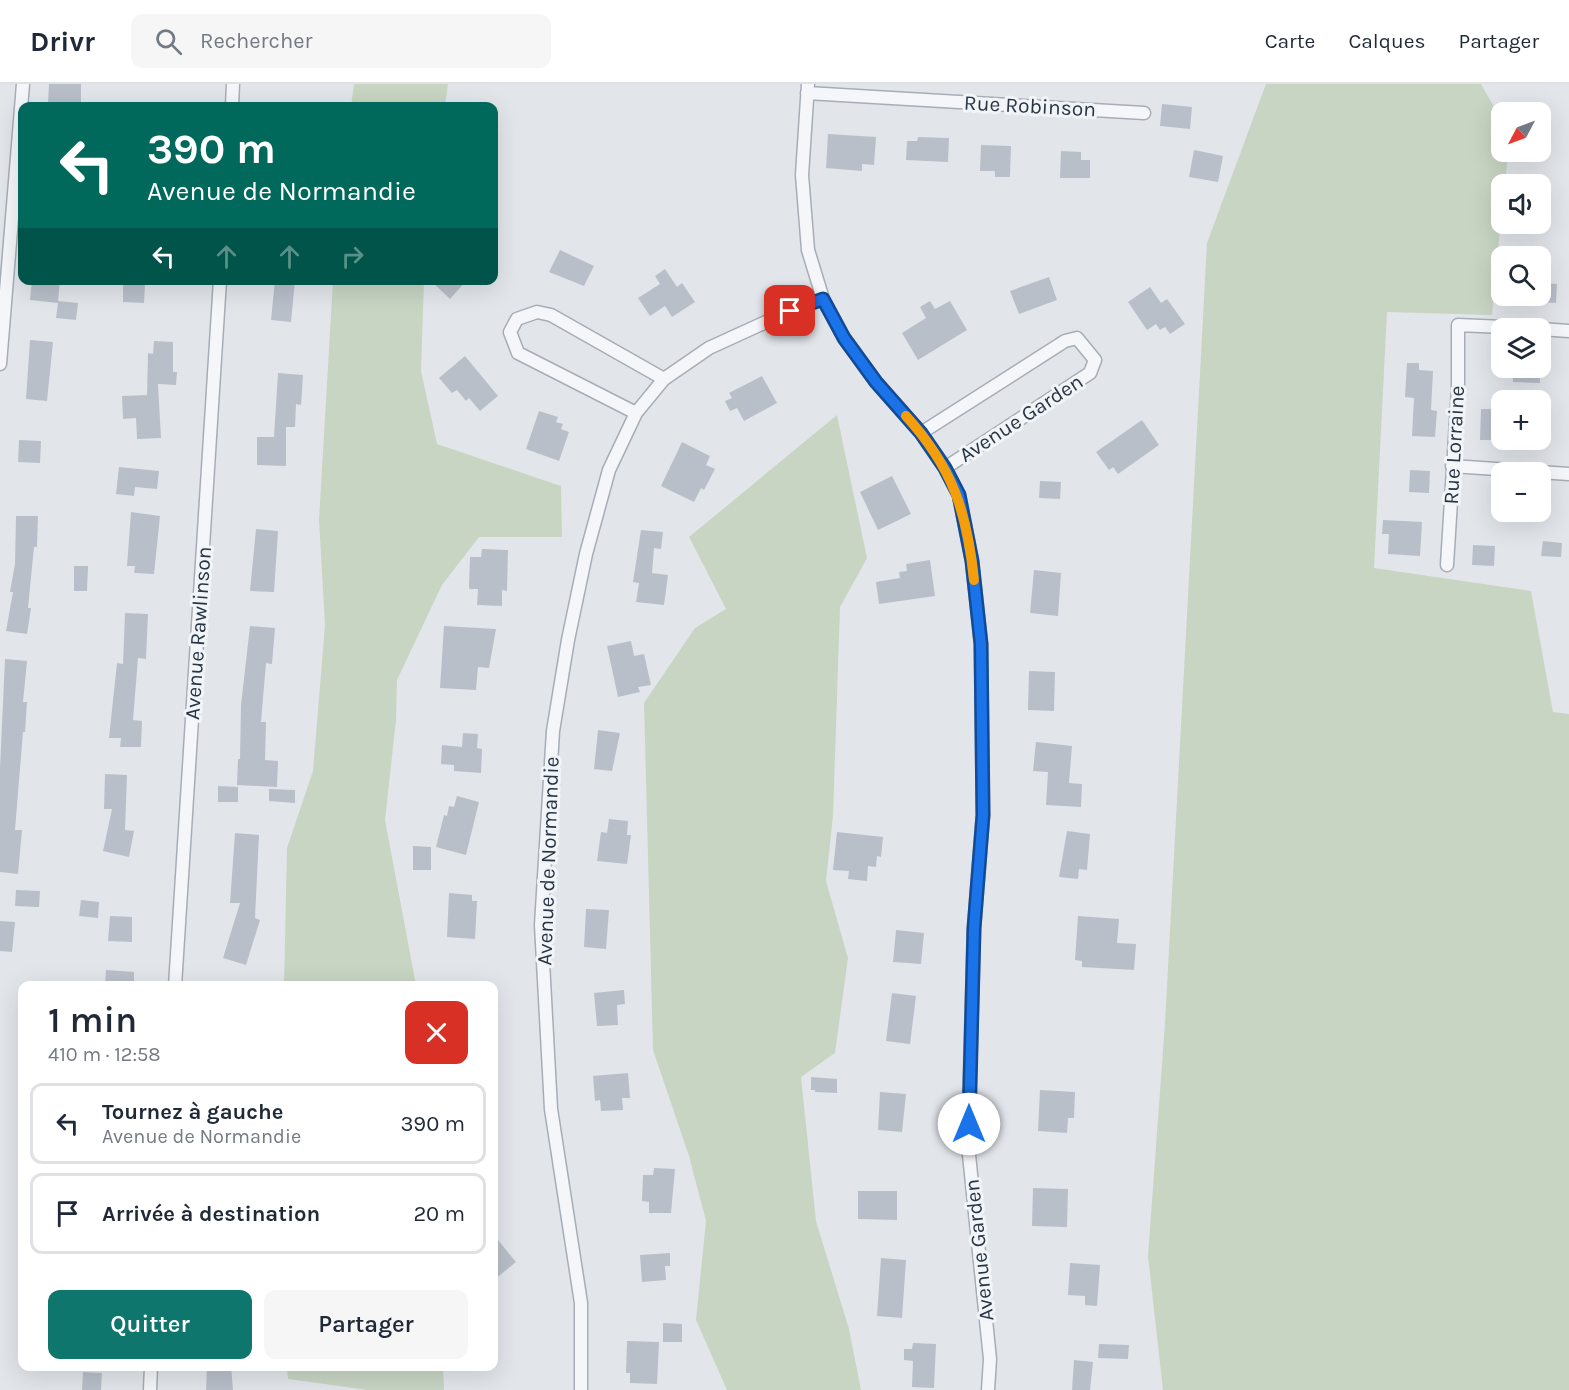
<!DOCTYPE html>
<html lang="fr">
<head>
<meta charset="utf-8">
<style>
	:root { --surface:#fff; --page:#f6f6f7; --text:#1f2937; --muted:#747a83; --line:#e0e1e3; --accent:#0f766e }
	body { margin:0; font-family:Karla,sans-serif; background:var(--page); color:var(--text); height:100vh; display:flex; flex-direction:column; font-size:22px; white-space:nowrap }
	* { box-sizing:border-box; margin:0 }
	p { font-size:20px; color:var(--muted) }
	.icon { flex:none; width:33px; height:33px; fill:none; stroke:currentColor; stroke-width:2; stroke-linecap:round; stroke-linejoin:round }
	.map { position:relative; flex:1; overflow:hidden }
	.drawer { position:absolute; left:18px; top:897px; width:480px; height:390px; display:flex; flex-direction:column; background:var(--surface); border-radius:12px; box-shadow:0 6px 24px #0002 }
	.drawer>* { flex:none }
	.guide { position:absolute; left:18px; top:18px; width:480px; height:183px; border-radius:12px; box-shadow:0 6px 24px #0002; background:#00695c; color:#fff; overflow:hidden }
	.needle { width:39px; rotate:229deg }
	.buttons { position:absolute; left:1491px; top:18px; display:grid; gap:12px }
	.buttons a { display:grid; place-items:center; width:60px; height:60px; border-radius:12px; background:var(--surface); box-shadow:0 6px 24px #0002; font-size:30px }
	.pin { position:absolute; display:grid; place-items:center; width:51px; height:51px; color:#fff; margin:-26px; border-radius:12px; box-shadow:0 3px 9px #0006 }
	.me { position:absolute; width:66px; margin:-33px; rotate:0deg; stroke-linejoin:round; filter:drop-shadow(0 0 4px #0008) }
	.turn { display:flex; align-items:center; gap:21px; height:126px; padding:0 30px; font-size:27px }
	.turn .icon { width:78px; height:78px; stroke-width:2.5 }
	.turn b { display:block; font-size:42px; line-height:51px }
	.lanes { display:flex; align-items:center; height:57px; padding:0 30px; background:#0003; justify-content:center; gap:30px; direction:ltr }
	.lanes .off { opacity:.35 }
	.round { display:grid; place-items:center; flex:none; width:63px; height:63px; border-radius:12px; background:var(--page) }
	.overview { display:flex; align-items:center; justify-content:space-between; height:102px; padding:0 30px }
	h1 { font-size:36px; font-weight:600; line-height:45px }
	.action { display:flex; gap:12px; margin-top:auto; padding:12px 30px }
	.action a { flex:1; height:69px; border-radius:12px; background:var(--accent); color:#fff; font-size:24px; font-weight:600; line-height:69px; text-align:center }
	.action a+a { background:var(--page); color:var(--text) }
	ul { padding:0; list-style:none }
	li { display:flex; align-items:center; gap:18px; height:81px; margin:0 12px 9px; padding:0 18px; border:3px solid var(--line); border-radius:12px }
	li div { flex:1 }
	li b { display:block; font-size:22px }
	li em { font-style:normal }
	header { display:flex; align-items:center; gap:36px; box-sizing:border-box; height:84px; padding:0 30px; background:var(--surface); border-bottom:2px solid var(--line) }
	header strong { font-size:28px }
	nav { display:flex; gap:33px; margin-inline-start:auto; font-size:21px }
	.search { width:420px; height:54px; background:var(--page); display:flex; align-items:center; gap:15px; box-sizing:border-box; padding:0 21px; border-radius:12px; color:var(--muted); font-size:22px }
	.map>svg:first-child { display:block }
	.green { fill:#c8d5c3 }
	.building { fill:#b9bfc9 }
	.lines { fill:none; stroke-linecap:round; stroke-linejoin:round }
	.street-casing { stroke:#a7adb6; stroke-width:15 }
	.street { stroke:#f5f6f9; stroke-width:12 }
	.route-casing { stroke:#114b97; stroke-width:15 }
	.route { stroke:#1a73e8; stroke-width:10 }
	.slow { stroke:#f59e0b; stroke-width:10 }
	.labels { text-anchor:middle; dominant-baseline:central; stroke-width:6; stroke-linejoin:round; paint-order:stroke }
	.street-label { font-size:21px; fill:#293444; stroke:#f2f5f8 }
</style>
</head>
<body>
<header>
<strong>Drivr</strong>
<div class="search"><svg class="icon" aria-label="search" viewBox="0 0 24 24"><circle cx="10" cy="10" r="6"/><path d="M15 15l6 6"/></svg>Rechercher</div>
<nav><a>Carte</a><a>Calques</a><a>Partager</a></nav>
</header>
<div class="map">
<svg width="1569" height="1306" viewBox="0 0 1569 1306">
	<rect width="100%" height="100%" fill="#e2e6eb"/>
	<path class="green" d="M354,0H448L445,22H351Z
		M1266,0H1481L1501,35L1502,68H1508L1505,100H1502L1501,134L1492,231L1387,228L1374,484L1531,507L1553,628L1569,630V1306H1163L1148,1172L1165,939L1207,159Z
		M333,197H424L421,287L437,360L561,402L562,453H479L442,501L397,596L396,636L385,736L416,901H284L287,764L313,687L325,541L319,436Z
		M837,331L867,474L840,523L833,732L826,797L848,874L835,969L801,993L816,1137L849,1245L861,1306H727L696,1236L706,1137L689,1072L653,966L644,619L695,544L726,525L689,453Z
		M287,1283H443L444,1306H368L288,1295Z"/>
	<path class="building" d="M49,0H81V20H48Z
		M1162,20L1192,23L1190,45L1160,42Z
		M828,50L876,53L874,81L862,80V87L826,84Z
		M918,53L949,54L948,78L906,76L907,57H917Z
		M981,61L1011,62L1010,93H995V87H980Z
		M1194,66L1223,72L1218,98L1189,93Z
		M1061,67L1081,68V76H1090V94H1060Z
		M560,166L594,182L584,202L549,188Z
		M665,185L677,203L682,199L695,218L672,233L665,222L650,232L638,214L660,200L655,192Z
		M1049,193L1057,216L1019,230L1010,207Z
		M32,196H60L58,217L78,219L76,236L56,234L58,219L30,216Z
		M275,196H295L291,238L271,236Z
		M430,196H467L450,215Z
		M1540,199L1557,200L1556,219L1540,218Z
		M123,200L145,201L144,219L123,218Z
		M1150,203L1161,219L1167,215L1185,240L1170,250L1165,243L1160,246L1156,240L1147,246L1128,218Z
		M930,217L935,225L950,217L967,246L918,276L902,249L926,234L920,223Z
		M30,256L53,258L47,317L26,315Z
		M154,257L173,258V288H177L176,301L158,300L161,354L137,355L136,334L123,335L122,312L147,311L148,269L153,270Z
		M465,272L498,312L480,327L469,314L466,317L457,306L452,309L439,294Z
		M1407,279H1419V286L1433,287L1431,326L1437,327L1435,353L1412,352L1414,314L1405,313Z
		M1513,284H1540V299L1513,298Z
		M278,289L303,291L301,321L296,320L295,343H286V382L257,381V353H274Z
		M762,292L777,319L744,337L737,324L730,327L725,317L732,314L729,309Z
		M1481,325H1502V356H1480Z
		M539,327L558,333L556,338L563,340L561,345L569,348L559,377L526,365Z
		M1142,336L1159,361L1118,390L1113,383L1109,386L1096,368Z
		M19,356L41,357L40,379L18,378Z
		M682,358L710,372L706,381L715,385L704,406L701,404L694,418L661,402Z
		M119,383L159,387L157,405L135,403L134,412L116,410Z
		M1410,386L1430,387L1429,409L1409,408Z
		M892,392L911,430L878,446L860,408Z
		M1040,397L1061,398L1060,415L1039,414Z
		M131,428L160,432L154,490L134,489L135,482H127Z
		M16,432H38L37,463H34L28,524H31L27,550L6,547L13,508H10L15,480Z
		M1383,436L1422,438L1420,472L1388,470L1389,450H1382Z
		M256,445L278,447L274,508L250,507Z
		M641,446L663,448L661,465L654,464L652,489L668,491L664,521L636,518L639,499L633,498Z
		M1543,457L1562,459L1561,473L1541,472Z
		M1473,461L1495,462L1494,482L1472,481Z
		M482,465L508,466L507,507L502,506V522L477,521L478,505H469L470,473H481Z
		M930,476L935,512L879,520L876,498L900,494L899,488L907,487L906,480Z
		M74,482H88L87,507H74Z
		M1034,486L1061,489L1058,532L1030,529Z
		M125,529L148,530L146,575L138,574L133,636L142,637L141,663H120L121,654H109L117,579L123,580Z
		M250,542L275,544L272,580L266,579L261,638H266L265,676L278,677L277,703L237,701L238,675H240L241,621Z
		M444,542L496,545L489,584L478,583L476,606L440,604Z
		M631,557L634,572L644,570L651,601L638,603L640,608L618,613L607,562Z
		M5,575L27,577L23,618H27L25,648H23L15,746H22L18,790L0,788V684Z
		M1029,587L1055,588L1054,627L1028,626Z
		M598,646L620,649L612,687L594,685Z
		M463,649L478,650L477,664L482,665L481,689L454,687V681L441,680L442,661L462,663Z
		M1036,658L1072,662L1069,699L1082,700L1081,723L1046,721L1048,688L1033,687Z
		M105,690L127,691L125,746L134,747L129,773L103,767L112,725H104Z
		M218,702L238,703V718H218Z
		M269,705L295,706V719L269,717Z
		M457,712L479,718L466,771L436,763L444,731L447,732L449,722L454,723Z
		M609,735L628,737L627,751H631L627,780L597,777L601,748L607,749Z
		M1067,747L1090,750L1087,786L1079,785L1078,795L1059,793Z
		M837,748L883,753L881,773L877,772L876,783L868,782L867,797L848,795L849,787L833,786Z
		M235,749L259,751L255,834L260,836L246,881L223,874L240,819H230Z
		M413,762L431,763V786H413Z
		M16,806L40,807L39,823L15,822Z
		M449,809L472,811V817H477L475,855L447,853Z
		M81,816L99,818L98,834L79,832Z
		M586,825L609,826L606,865L584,863Z
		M110,832L132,833V858L108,857Z
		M1078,832L1119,835L1117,859L1136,860L1134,886L1082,883V877L1075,876Z
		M0,837L15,838L12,868L0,867Z
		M896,846L924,849L921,880L893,878Z
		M106,886L134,888V902H105Z
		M624,906L625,920L617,921L618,941L597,942L594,909Z
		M892,909L916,912L910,960L886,957Z
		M628,989L630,1014H622L623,1026L601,1027L600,1016L595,1017L593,992Z
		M811,993L837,995V1009L815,1008V1006H811Z
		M1040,1006L1075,1008L1074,1034H1068L1067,1049L1038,1047Z
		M880,1008L906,1010L902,1048L878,1046Z
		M654,1084L675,1085L671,1129H649V1118L642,1117L643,1091H653Z
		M1033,1104L1068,1105L1067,1143L1032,1142Z
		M858,1107H897V1136L858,1135Z
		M494,1151L516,1178L494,1196Z
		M670,1169V1182H665L666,1196L642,1198L640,1171Z
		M881,1174L906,1176L902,1234L877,1232Z
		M1070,1179L1100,1181L1097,1222L1085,1221V1212L1068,1211Z
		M663,1239L682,1240V1258H663Z
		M627,1257L659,1258L657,1300L630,1299V1289H626Z
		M913,1259L936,1260L934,1304L912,1303L913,1277L904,1276V1265H912Z
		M1099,1260L1129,1261L1128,1275L1098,1274Z
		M1074,1276L1093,1278L1090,1306H1072Z
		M207,1282H231L233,1306H206Z
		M83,1288L102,1289L101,1306H82Z"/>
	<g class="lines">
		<defs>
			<path id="street" d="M808,0L802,91L808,166L823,215L844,254L876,298L921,349L945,384L959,411L972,477L981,560L983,731L974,844L968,1061L990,1275L988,1306
				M807,9L1144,29
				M232,22L233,0
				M1540,245L1569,247
				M0,280L23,0
				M636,329L518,269L510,248L517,235L537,228L551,231L664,295
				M921,349L1065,257L1077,254L1095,276L1090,289L945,384
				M1452,382L1569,390
				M1447,481L1458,305V241L1527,244
				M175,902L220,196
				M150,1306L151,1282
				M581,1306V1219L551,1025L541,841L553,647L568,556L586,470L609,386L636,329L664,295L709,264L790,227L823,215"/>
		</defs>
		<use href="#street" class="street-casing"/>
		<use href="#street" class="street"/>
	</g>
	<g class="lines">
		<defs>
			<path id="route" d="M790,227L823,215L844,254L876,298L921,349L945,384L959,411L972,477L981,560L983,731L974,844L969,1040"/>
		</defs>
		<use href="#route" class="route-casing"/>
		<use href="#route" class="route"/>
		<path class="slow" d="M906,332C953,384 967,428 974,496"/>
	</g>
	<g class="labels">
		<g class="street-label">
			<text transform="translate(1030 22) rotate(3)">Rue Robinson</text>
			<text transform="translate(1021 334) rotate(-33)">Avenue Garden</text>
			<text transform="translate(1454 361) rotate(-87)">Rue Lorraine</text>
			<text transform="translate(198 549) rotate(-86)">Avenue Rawlinson</text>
			<text transform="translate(548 777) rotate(-88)">Avenue de Normandie</text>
			<text transform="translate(979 1166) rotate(-96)">Avenue Garden</text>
		</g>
	</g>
</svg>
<div class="buttons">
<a><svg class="needle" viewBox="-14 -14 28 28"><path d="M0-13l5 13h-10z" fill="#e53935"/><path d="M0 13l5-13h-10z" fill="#747a83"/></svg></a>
<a><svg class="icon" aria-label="sound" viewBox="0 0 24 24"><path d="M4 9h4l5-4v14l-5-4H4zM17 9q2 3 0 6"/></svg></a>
<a><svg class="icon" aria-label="search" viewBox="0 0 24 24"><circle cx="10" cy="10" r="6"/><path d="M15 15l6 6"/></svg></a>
<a><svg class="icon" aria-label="layers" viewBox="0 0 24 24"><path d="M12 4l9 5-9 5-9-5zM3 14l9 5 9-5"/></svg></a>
<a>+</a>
<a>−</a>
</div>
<div class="pin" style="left:790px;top:227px;background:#d93025"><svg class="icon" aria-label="arrive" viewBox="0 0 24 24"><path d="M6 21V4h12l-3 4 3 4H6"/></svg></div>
<svg class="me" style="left:969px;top:1040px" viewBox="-20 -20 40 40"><circle r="19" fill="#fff"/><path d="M0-13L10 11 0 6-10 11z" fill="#1a73e8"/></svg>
<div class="guide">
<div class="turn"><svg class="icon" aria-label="left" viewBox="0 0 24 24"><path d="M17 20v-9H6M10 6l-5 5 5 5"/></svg><div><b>390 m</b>Avenue de Normandie</div></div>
<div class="lanes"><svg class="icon" aria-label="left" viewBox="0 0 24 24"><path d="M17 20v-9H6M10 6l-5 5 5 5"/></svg><svg class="icon off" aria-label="ahead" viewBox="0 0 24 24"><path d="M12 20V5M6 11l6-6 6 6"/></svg><svg class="icon off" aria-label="ahead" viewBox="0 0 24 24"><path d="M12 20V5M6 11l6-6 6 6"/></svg><svg class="icon off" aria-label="right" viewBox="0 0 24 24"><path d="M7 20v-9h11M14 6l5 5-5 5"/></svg></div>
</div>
<section class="drawer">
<div class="overview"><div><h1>1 min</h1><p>410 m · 12:58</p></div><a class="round" style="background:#d93025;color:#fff"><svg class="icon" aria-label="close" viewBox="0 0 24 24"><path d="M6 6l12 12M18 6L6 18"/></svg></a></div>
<ul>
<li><svg class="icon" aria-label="left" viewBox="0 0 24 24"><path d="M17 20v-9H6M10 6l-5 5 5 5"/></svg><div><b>Tournez à gauche</b><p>Avenue de Normandie</p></div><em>390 m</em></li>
<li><svg class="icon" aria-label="arrive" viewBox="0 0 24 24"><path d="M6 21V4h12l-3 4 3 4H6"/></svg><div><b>Arrivée à destination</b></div><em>20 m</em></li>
</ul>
<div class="action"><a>Quitter</a><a>Partager</a></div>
</section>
</div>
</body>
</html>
